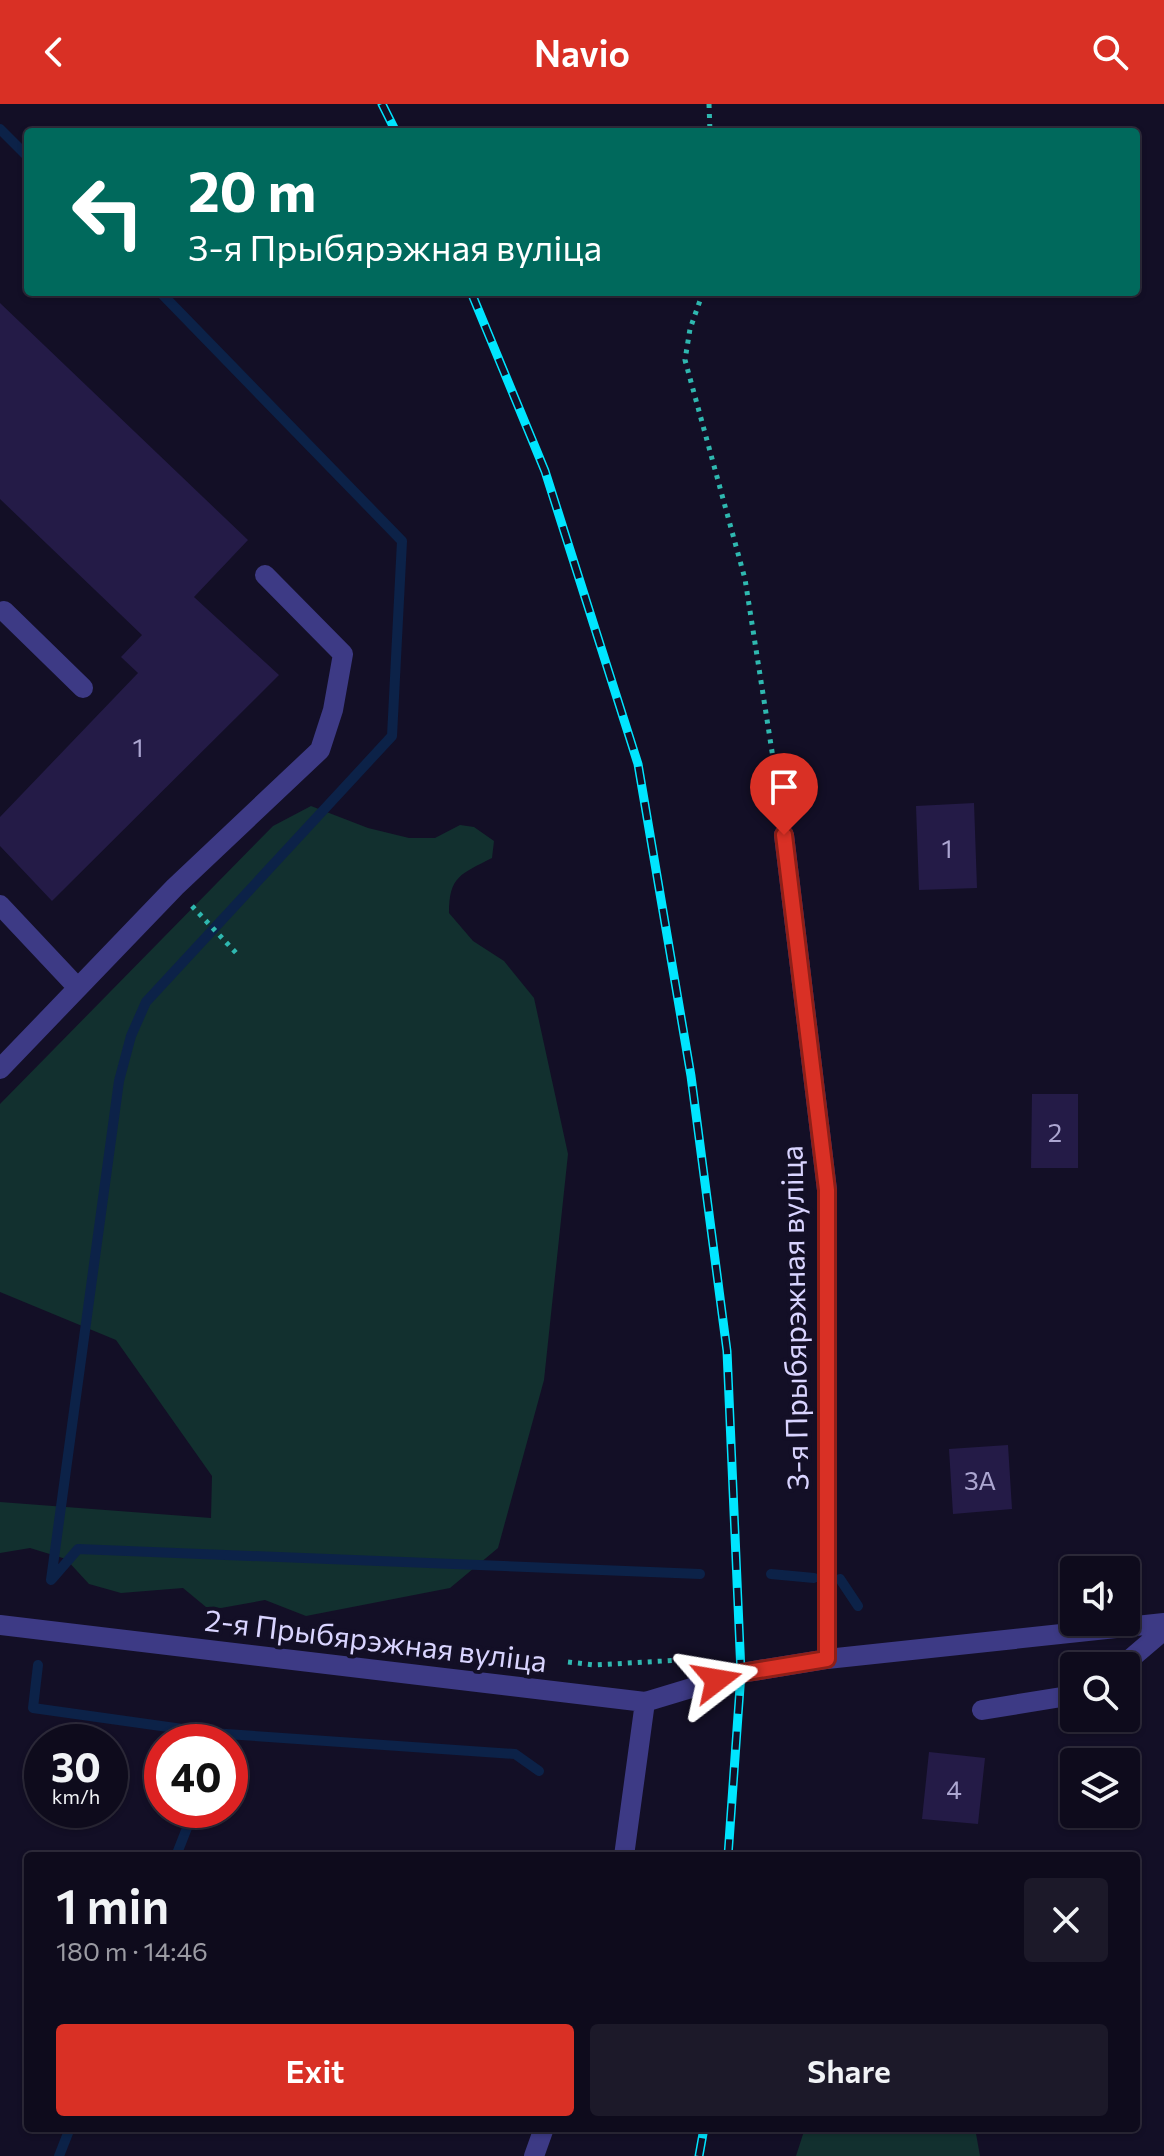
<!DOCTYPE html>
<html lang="en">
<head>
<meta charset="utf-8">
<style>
	:root { --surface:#0e0b1c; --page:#1c1929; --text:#f1f3f6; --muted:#9b9ba3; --line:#2e2b3b; --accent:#d93025 }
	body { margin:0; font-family:Commissioner,sans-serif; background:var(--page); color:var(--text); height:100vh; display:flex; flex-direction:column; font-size:30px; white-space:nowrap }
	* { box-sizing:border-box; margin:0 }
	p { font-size:26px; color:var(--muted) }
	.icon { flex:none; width:44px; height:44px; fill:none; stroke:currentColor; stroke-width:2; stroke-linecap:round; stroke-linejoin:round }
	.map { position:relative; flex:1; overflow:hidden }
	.drawer { position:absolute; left:24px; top:1748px; width:1116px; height:280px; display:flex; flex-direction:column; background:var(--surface); border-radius:8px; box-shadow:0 2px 6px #0004,0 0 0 2px var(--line) }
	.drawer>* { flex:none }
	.top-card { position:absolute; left:24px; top:24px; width:1116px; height:168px; border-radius:8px; box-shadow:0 2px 6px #0004,0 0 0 2px var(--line); background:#00695c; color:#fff; overflow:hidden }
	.fabs { position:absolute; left:1060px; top:1452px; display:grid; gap:16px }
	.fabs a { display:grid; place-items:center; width:80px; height:80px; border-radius:8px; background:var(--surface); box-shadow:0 2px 6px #0004,0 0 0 2px var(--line); font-size:40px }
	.speed { position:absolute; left:24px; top:1620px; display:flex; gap:16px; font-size:40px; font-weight:700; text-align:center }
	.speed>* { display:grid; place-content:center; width:104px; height:104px; border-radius:50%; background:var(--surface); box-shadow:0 2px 6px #0004,0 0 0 2px var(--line); line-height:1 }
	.speed small { font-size:20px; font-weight:400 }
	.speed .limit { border:12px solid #d22; background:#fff; color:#111 }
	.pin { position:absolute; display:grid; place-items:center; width:68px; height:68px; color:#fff; margin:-82px -34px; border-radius:50% 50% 50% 0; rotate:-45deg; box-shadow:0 0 8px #0007 }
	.pin .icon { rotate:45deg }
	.me { position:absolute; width:88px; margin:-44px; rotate:76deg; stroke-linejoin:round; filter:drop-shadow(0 0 6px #0008) }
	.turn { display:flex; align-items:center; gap:28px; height:168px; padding:0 32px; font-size:36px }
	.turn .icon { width:104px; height:104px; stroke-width:2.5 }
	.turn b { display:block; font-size:56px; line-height:68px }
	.round { display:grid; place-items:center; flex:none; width:84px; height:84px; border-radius:8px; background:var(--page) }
	.head { display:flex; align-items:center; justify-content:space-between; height:136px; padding:0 32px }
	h1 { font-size:48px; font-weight:600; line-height:60px }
	.cta { display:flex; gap:16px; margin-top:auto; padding:16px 32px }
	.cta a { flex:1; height:92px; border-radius:8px; background:var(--accent); color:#fff; font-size:32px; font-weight:600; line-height:92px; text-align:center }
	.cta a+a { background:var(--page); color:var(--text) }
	header { display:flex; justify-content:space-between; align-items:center; height:104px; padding:0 32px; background:var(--accent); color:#fff; font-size:36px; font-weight:600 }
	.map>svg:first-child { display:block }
	.green { fill:#12302f }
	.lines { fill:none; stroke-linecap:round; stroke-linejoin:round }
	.stream { stroke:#0c2248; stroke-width:10 }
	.building { fill:#241b47 }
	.path { stroke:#2fb8b0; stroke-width:5; stroke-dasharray:4 6; stroke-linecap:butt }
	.minor { stroke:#3d3a85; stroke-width:20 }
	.rail-casing { stroke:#00e5ff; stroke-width:9 }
	.rail { stroke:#130f26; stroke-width:6; stroke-dasharray:18; stroke-linecap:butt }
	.route-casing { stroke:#8d1f18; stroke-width:20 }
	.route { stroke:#d93025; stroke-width:14 }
	.labels { text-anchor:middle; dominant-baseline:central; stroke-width:8; stroke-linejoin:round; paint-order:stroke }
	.number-label { font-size:26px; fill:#aca6d1 }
	.street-label { font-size:30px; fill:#d9d4ff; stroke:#130f26 }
</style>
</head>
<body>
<header><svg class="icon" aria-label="back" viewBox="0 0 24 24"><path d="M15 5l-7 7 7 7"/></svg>Navio<svg class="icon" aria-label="search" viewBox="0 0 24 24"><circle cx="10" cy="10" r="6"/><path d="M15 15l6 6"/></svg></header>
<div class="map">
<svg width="1164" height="2052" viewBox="0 0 1164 2052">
	<rect width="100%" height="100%" fill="#130f26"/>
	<path class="green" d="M311,702L368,724L409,734H435L460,721L474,723L494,737L492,754C461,770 449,772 449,809L473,837L504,857L534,894L568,1050L544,1276L498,1444L450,1484L306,1512L265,1496L221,1504L206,1503L183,1484L121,1489L89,1480L66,1455L30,1444L0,1449V1398L211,1414L212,1372L116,1236L0,1188V1000L273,722Z
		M805,2024H975L980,2052H796Z"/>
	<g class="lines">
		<path class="stream" d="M0,25L28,53
			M771,1470L814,1474
			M52,1475L78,1445L700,1470
			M840,1475L858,1502
			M51,1476L119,977L131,932L146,898L392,632L402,437L160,188
			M38,1561L33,1604L211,1629V1638
			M211,1629L515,1650L539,1667
			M176,1752L194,1706
			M59,2052L70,2024"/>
	</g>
	<path class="building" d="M0,199L248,436L194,493L279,571L52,797L0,742V713L138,569L121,553L142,531L0,395Z
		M974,699L977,784L919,786L916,702Z
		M1032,990H1078V1064H1031Z
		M1008,1341L1012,1405L953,1410L949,1345Z
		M929,1648L985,1654L978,1720L922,1715Z"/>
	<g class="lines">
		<path class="path" d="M709,0L710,28
			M703,188L690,225L685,256L745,475L781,705
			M192,802L239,852
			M568,1558L595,1561L681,1556"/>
		<path class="minor" d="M4,507L83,584
			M784,731L827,1086V1555
			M0,801L78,884
			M0,965L175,783L320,646L333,606L343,550L265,471
			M0,1521L645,1598L741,1569L827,1555L1164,1519
			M1122,1562L1164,1526
			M982,1606L1074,1591
			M624,1752L645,1598
			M534,2052L544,2024"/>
		<defs>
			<path id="rail" d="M382,0L396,28
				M471,188L545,367L638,660L691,972L727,1247L741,1569L728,1752
				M699,2052L704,2024"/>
		</defs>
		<use href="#rail" class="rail-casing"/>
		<use href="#rail" class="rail"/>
	</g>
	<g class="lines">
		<defs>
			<path id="route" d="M717,1576L741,1569L827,1555V1086L784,731"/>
		</defs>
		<use href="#route" class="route-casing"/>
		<use href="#route" class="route"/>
	</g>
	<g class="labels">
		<g class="number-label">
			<text x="138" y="642">1</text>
			<text x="947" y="743">1</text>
			<text x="1055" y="1027">2</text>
			<text x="980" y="1375">3А</text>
			<text x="954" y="1684">4</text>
		</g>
		<g class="street-label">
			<text transform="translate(793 1214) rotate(-91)">3-я Прыбярэжная вуліца</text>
			<text transform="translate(376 1535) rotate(7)">2-я Прыбярэжная вуліца</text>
		</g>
	</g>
</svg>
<div class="fabs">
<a><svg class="icon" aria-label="sound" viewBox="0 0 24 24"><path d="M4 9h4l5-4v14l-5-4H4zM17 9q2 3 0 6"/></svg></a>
<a><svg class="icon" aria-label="search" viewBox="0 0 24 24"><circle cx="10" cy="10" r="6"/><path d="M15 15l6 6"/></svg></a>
<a><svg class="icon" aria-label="layers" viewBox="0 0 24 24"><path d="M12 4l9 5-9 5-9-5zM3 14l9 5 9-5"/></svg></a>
</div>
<div class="speed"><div>30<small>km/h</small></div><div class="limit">40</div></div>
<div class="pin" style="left:784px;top:731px;background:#d93025"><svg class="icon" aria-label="arrive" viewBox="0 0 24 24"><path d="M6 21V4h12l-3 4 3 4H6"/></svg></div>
<svg class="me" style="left:717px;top:1576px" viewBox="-20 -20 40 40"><path d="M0-17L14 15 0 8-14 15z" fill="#d93025" stroke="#fff" stroke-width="4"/></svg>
<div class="top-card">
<div class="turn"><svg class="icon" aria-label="left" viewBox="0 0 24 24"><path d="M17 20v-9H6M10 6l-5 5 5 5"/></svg><div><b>20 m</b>3-я Прыбярэжная вуліца</div></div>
</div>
<section class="drawer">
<div class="head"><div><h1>1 min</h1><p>180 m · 14:46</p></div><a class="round"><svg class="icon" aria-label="close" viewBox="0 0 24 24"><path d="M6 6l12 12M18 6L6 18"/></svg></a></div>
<div class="cta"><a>Exit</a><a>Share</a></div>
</section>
</div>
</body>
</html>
